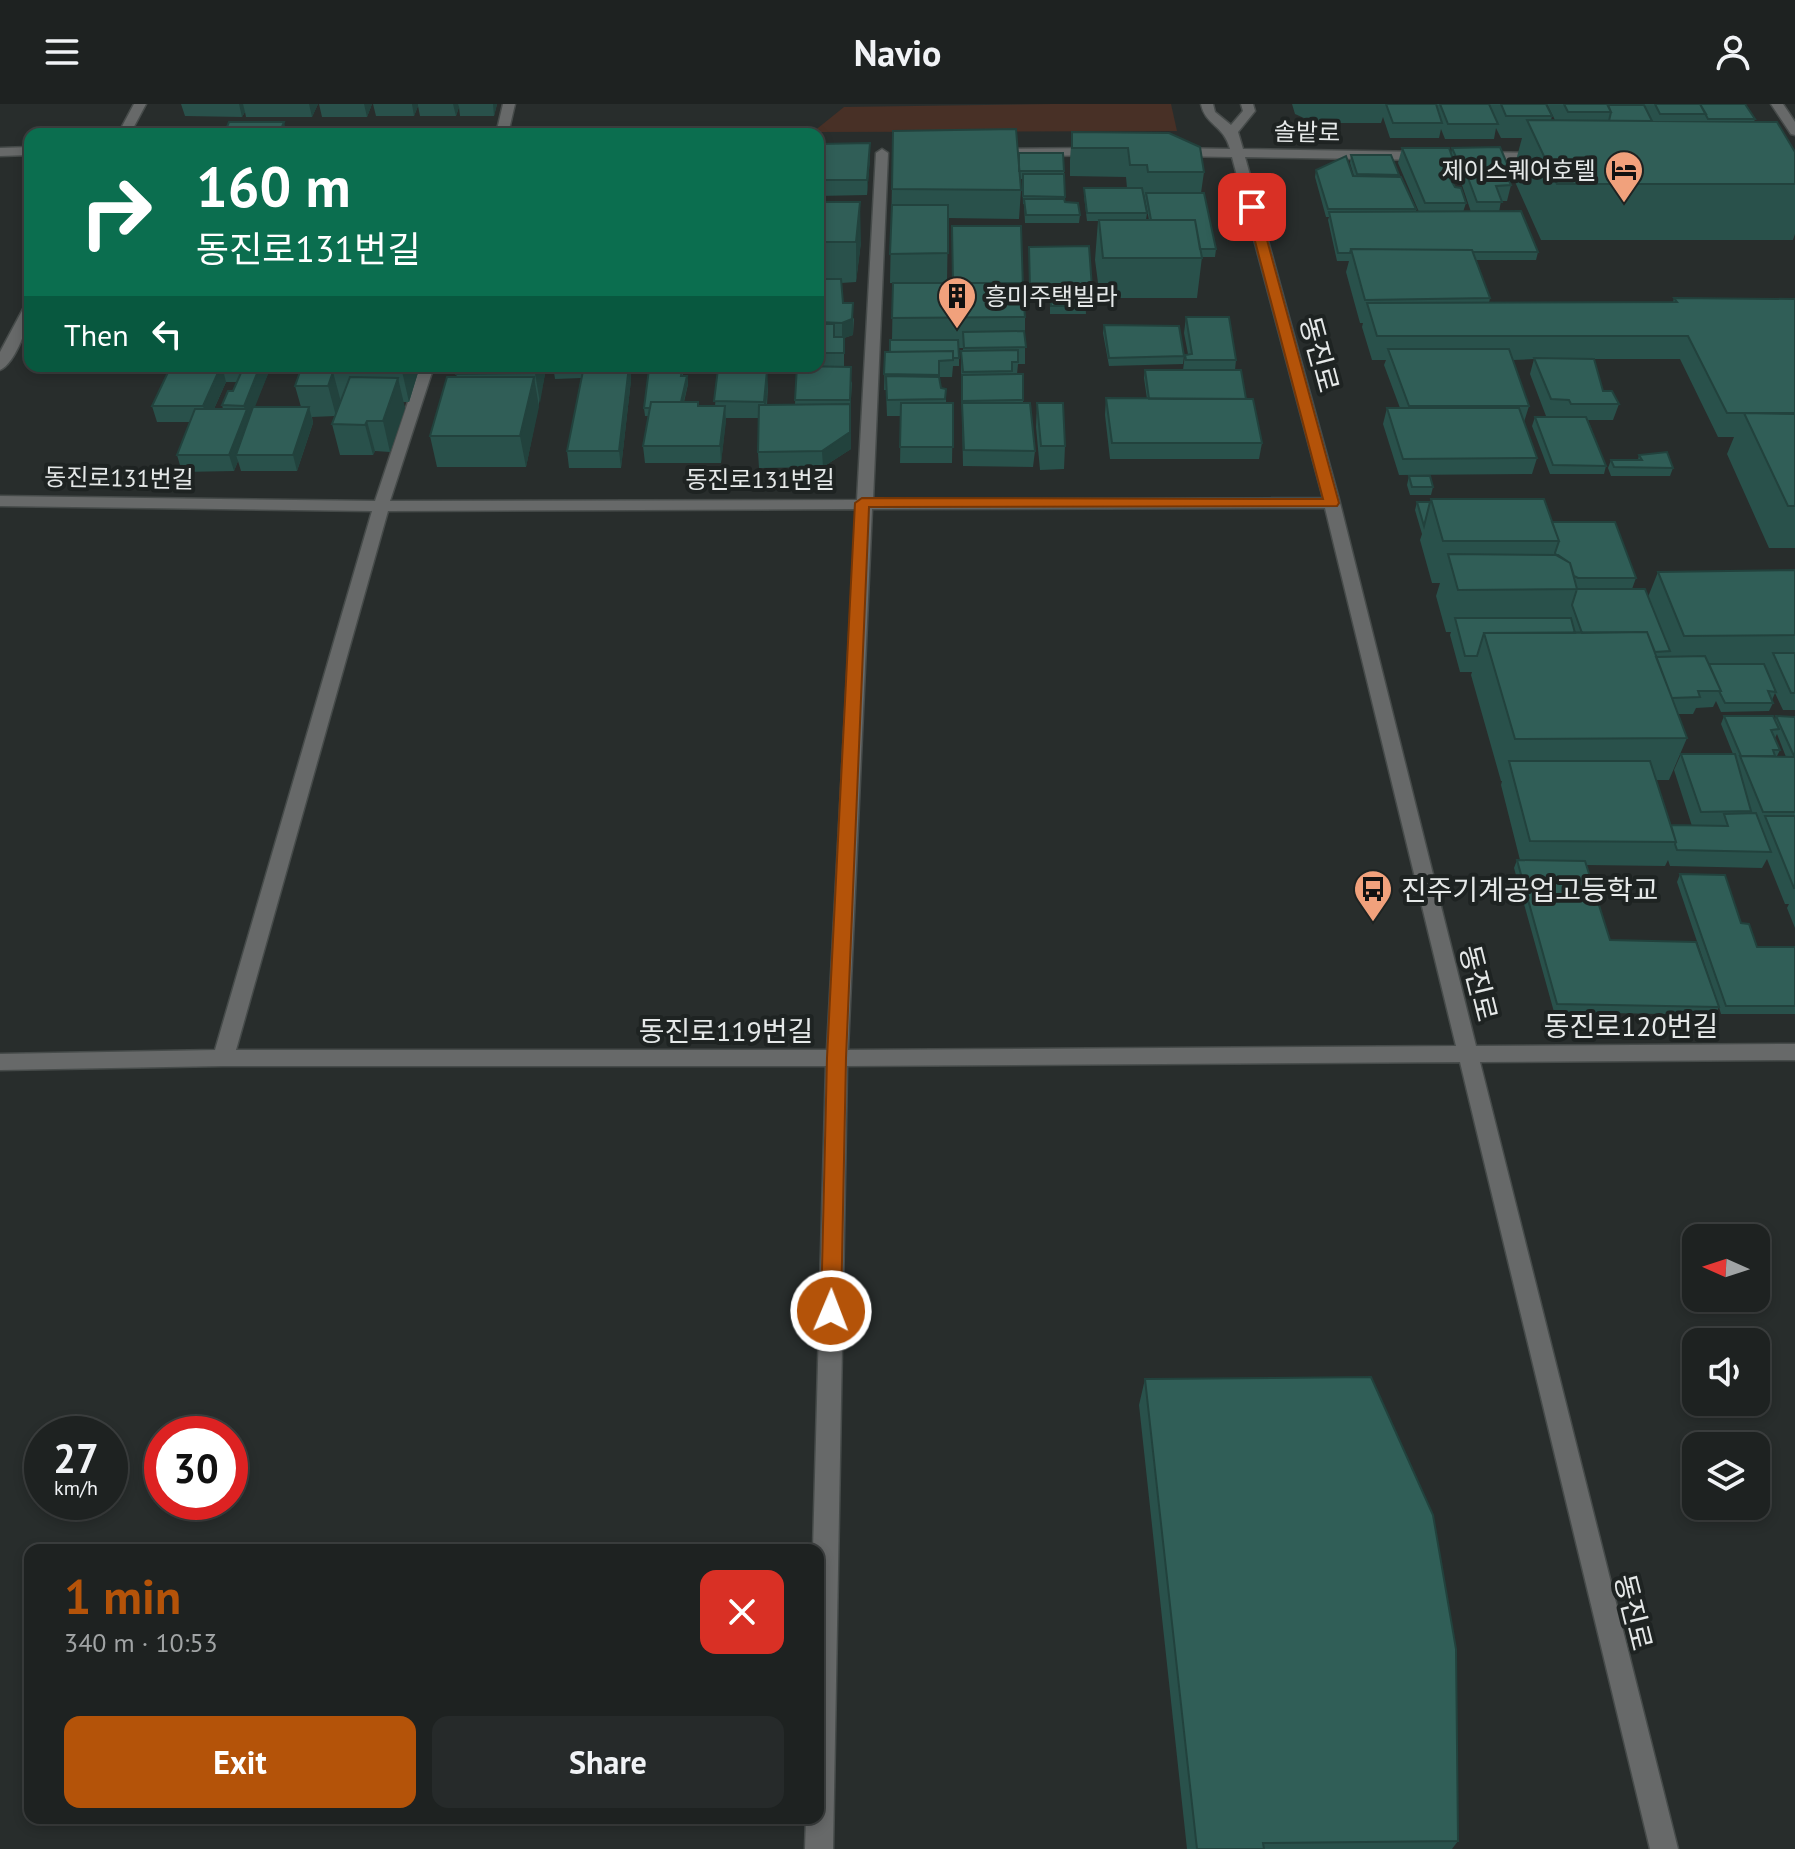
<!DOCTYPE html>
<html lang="en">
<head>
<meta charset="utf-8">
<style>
	:root { --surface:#1e2221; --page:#262a2a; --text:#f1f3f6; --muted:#a1a4a5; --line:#3c3f3f; --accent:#b45309 }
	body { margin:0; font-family:"PT Sans","Noto Sans KR",sans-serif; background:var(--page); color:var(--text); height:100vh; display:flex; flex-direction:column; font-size:30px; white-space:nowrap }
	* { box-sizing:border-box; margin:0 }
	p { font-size:26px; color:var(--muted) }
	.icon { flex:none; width:44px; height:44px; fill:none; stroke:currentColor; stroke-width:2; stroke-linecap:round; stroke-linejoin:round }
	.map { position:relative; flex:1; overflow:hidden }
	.sheet { position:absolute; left:24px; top:1440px; width:800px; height:280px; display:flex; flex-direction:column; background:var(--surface); border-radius:16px; box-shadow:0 4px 12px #0003,0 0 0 2px var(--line) }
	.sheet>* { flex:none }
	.banner { position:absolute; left:24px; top:24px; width:800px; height:244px; border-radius:16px; box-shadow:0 4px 12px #0003,0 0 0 2px var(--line); background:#0b6e4f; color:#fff; overflow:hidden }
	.needle { width:52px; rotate:273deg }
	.tools { position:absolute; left:1682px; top:1120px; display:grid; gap:16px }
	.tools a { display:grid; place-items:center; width:88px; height:88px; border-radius:16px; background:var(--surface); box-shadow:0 4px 12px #0003,0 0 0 2px var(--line); font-size:40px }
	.speed { position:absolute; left:24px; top:1312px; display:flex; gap:16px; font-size:40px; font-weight:700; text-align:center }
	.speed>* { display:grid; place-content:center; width:104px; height:104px; border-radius:50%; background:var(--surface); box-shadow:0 4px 12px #0003,0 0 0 2px var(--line); line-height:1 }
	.speed small { font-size:20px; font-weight:400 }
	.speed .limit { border:12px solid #d22; background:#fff; color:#111 }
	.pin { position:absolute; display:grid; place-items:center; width:68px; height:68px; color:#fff; margin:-34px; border-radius:16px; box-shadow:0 4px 12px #0006 }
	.me { position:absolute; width:88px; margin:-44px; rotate:1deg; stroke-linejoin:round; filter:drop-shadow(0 0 6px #0008) }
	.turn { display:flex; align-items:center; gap:28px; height:168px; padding:0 40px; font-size:36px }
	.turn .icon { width:104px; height:104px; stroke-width:2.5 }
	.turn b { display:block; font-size:56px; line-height:68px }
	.then { display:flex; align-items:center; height:76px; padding:0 40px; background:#0003; gap:16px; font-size:30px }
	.round { display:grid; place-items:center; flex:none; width:84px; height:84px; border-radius:16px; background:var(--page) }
	.headline { display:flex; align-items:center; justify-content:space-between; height:136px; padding:0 40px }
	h1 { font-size:48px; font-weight:800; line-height:60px; color:var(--accent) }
	.button { display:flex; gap:16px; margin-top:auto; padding:16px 40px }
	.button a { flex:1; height:92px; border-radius:16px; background:var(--accent); color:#fff; font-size:32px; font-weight:800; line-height:92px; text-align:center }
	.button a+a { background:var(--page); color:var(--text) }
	header { display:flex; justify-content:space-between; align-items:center; height:104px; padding:0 40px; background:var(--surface); font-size:36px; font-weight:800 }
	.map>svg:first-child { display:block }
	.green { fill:#483026 }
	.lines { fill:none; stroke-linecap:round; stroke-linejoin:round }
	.minor-casing { stroke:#464b4a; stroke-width:3 }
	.minor { fill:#676969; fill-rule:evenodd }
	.wall { fill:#29514b; fill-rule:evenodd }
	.shaded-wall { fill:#22423d }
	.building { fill:#305e57; stroke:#22423d; stroke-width:2 }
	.route { fill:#b45309; stroke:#753606; stroke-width:2 }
	.labels { text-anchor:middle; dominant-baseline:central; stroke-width:8; stroke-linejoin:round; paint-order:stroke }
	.far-street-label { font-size:24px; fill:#e5e8e8; stroke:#1e2322 }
	.far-poi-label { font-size:24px; fill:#e5e8e8; stroke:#1e2322; text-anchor:end }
	.street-label { font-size:28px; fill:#e5e8e8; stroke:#1e2322 }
	.poi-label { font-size:28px; fill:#e5e8e8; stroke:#1e2322; text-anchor:start }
</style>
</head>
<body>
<header><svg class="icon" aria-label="menu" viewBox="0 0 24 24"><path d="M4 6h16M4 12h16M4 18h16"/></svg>Navio<svg class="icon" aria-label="person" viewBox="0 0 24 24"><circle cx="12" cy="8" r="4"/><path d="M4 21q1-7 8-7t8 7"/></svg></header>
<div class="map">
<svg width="1795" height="1745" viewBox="0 0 1795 1745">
	<rect width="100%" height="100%" fill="#282d2c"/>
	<path class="green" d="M1053,0H1171L1177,27L813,28L844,3Z"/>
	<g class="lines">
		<defs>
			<path id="minor" d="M134,0H146L130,30H118Z
				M503,0H515L508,30H496Z
				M1201,0H1213L1215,8L1231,21L1243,7L1241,0H1253L1255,7L1238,28L1243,45L1426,48L1432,52L1426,56L1245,53L1340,399L1476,942L1795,940V956L1480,958L1678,1745H1650L1460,958L847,962L833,1745H805L806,1714H818V1446H813L826,962H223L0,966V950L215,946L372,407L0,402V392L375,397L420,262H434L390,397L857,396L876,49L882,45L888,49L873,396L1323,394L1232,53L1174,52L1168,48L1174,44L1230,45C1224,21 1205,21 1201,0ZM1325,404L1456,942L848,946L872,405ZM856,405L827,946H236L388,407Z
				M1771,0H1783L1795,18V31L1791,30Z
				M30,43V51L0,52V44Z
				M1098,44L1104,48L1102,51L994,53L988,49L994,45Z
				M1478,48L1542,49L1548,53L1542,57L1474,55L1472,52Z
				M30,201C30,218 16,259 0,266V248L23,205Z"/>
		</defs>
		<use href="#minor" class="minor-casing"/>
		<use href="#minor" class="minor"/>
	</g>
	<path class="wall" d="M181,0H318L312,13H246L245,8L242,13L185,12Z
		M319,0H372L367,13H322Z
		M373,0H497L494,12H460L459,3L456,12H420L418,2L414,12H376Z
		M1292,0H1546L1552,12L1551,16H1555L1547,0H1745L1755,15L1754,18L1795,48V130L1793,136H1541L1512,71L1522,34H1501L1496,24L1494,35H1445L1441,25L1439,34H1390L1383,13L1381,19H1315L1295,10Z
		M893,27L1019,60L1064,67L1065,98L1080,111L1079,119H1025L1024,100H1023L1022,75H1020L1021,86L1019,115L948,114L947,178L890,179Z
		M1072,28L1169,29L1204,68L1201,89L1216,145L1215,153H1202L1197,194H1100L1095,156L1098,117H1087L1084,92V84H1127L1126,73L1070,72V56ZM1143,90H1144L1149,116H1146L1147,109Z
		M870,39V54L867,91L818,92V40Z
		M1402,44L1451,50L1452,44L1508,62L1506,71L1511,81L1507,97H1501L1499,108L1538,148L1536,156H1476L1490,194L1489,199L1673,198L1674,194L1795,195V444H1769L1727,350L1734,333H1718L1680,255H1594L1603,287L1619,300L1613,316H1588L1606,362L1604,370H1550L1532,322L1535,313H1565L1564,312H1546L1530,270L1534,255L1513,256L1529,302L1524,318L1537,354L1532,370L1399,371L1383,320L1387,304H1400L1384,261L1386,256H1372L1362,223L1363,219H1360L1346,168L1349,157H1337L1328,116L1329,113H1326L1315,73L1316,66L1354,72L1350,59L1351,51L1399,71L1398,73L1416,105V108H1419L1398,59ZM1454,72L1456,78H1461L1471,108H1463L1466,99L1452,79Z
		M818,98L861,138L856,178L841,179L843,199L854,215L853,231L844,234V263L852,279L850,310L851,345L823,363L759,364L758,348L759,314H726L721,359H645L643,342L648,312H645L644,304L650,262H683V272H687L688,280L684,298L699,302H715L718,268H706V262H743L738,263V265L768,282L767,301L795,300L797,265H786L785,262H818Z
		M1029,143L1092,184L1091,192H1085L1086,210H1050V193H1030Z
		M893,179L1023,184L1025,213V260H1018L1017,270H1023V299L1035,347L1033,363L963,362L961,263V247H963V244H959V262H953L952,273H939L941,284L946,285V299H953L952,359H900L901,312H887L886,286H884L885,248H890L892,236Z
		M1186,213L1236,256L1235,266L1262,339L1259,355H1110L1105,311L1106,294L1147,295L1144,274L1145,266H1183L1185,251L1188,250L1184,229Z
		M1104,221L1184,252L1183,260L1109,262L1103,229Z
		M171,262H270V265L254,303H301L295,282L302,262H420L409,298H403L405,304L390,348L375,347L373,351H340L332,320L335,312L312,313L313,319L297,367H241L238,357L234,367L182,368L177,351L190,318H157L152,302ZM226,278H237L233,287L222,301L223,305H214Z
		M458,262L545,270L526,363H437L430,332L457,273L456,270Z
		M553,262H630L631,276L621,364H569L567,347L581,274L555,275Z
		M1037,299L1065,342L1064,365L1040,366L1036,323Z
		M1639,351L1673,364L1670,372H1611L1608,364L1611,356H1638Z
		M1409,372L1433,383L1431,391H1410L1407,381Z
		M1431,395L1552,418L1636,474L1632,485L1648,493L1658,468L1795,466V606H1783L1775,589L1772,596L1773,599L1769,607L1721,608L1716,597L1713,603L1696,604L1693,610H1678L1687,634L1669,676H1656L1671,721L1692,722L1674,666L1681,650H1733L1721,620L1724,612L1775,616L1776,612L1795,613V824L1787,804L1789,800H1785L1767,755L1762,764L1670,762L1668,756L1665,762L1586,761L1610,836L1711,879L1677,778L1680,770L1741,819L1757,843H1795V910H1721L1719,903L1715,911L1554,908L1514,764L1517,756H1520L1501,681L1502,677H1501L1471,571L1472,568H1460L1450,531L1451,528H1446L1436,492L1440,479H1432L1420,436L1422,430L1415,406L1417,398H1430ZM1777,630L1786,653L1777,652L1780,646L1775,634Z
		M1145,1275L1458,1737L1452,1745H1187L1139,1301Z"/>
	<path class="shaded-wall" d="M239,0H243L245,8L242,13Z
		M309,0H318L312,13Z
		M364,0H372L367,13Z
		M412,0H418V2L414,12Z
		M453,0H458L459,3L456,12Z
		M493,0H497L494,12Z
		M284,18L287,30H279Z
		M870,39V54L867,91V76Z
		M860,98L861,138L856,178V138Z
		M853,199V231L844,234V265V234L842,235V219Z
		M222,262L226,278L208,318L203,302Z
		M260,262H270V265L236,351L238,357L234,367L229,351L245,308L244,302Z
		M404,262H420L409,298L402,267Z
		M536,262H544L545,270L540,299L535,269Z
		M630,262L631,276L621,364L619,347Z
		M851,263V345L823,363L822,347L850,328V296Z
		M767,266L768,282L765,314L764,298Z
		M333,268L341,298L336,312L328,282Z
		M687,272L688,280L680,312V304Z
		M534,273L539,303L526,363L520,332Z
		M398,274L405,304L390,348L383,317Z
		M725,302L726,318L721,359L720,342Z
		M309,303L313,319L297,367L293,351Z
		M367,317L375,347L373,351L365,321Z"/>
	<path class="building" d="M1386,0H1436L1442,19H1393Z
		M1440,0H1489L1498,20H1448Z
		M1501,0H1546L1552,12H1506Z
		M1564,0H1607L1611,8H1568Z
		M1655,0H1700L1706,10H1660Z
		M1700,0H1745L1755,15H1708Z
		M1608,1H1644L1652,17H1609L1611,8Z
		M1527,16L1777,18L1795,48V80H1557Z
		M229,18H284L279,30H224Z
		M1016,25L1021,86L892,85L893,27Z
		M392,27H474L473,30H390Z
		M1072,28L1169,29L1200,43L1204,68H1148L1147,61H1130L1128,44H1072Z
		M613,29H675L613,30Z
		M870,39L867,76H818V40Z
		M1500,43L1508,62H1502L1511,81L1496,82L1502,98H1477L1464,63L1460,62L1452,44Z
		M1402,44H1449L1456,64H1444L1455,83L1461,84L1466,99H1425Z
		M1019,49H1063L1064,67H1019Z
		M1351,51H1391L1399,71L1357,70Z
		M1346,52L1353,72L1401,73L1416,105H1328L1316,66Z
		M1023,70H1064L1065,93L1023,92Z
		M1084,84H1142L1147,109H1087Z
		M1146,89H1204L1216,145H1200L1195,116H1151Z
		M1024,95H1064L1065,98L1078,99L1080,111H1026Z
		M818,98H860L856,138H818Z
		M892,101H948V149L890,150Z
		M1521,107L1538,148H1473L1472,146L1351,145L1350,149H1338L1329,108Z
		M1099,116H1195L1202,154H1103Z
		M952,122H1021L1023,184L1022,179H953Z
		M1089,142L1092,184L1030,185L1029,143Z
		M1351,145L1472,146L1490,194L1365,196Z
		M818,175H841L843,199H853L852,215L842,219L818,218Z
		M893,179H1022L1025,213L892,214Z
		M1050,188H1084L1086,202H1051Z
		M1674,194L1795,195V309H1727L1688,232H1377L1367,199L1677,198Z
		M1186,213H1229L1236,256H1186L1185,251L1192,250Z
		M818,220H834V233H844V249H818Z
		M1104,221L1179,222L1184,252L1109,254Z
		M1024,227L1026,243L964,244L963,228Z
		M890,236H958L959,254H953V247L890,248Z
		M1388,245H1509L1529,302H1409Z
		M1018,246V258H1012V267L963,268L961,247Z
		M953,247V256L939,257V271L884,270L885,248Z
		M1534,254L1594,255L1603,287H1612L1619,300H1571L1569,296L1551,295Z
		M171,262H221L203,302H152Z
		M244,262H260L244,302L222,301L228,287H233Z
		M302,262H404L402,267L333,268L328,282H295Z
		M458,262H536L535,269L456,270Z
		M584,262H629L619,347H567Z
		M797,262L851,263L850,296H795Z
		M649,265H682L681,272H687L681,298H651L650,304H644Z
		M718,265L767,266L764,298L714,297Z
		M1145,266H1241L1246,295H1149Z
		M1023,270V296L962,297V271Z
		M886,272L939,273L941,284L946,285L945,295L887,296Z
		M350,273L398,274L383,317H367L365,321L332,320Z
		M447,273H534L520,332H430Z
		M1106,294L1253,295L1262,339H1112Z
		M651,298H698V302H725L720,342H643Z
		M901,299H953V343H900Z
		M962,299H1030L1035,347L964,346Z
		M1037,299H1063L1065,342H1041Z
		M850,300V328L822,347L758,348L759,301Z
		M253,303H309L293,351H236Z
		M1387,304H1519L1537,354L1403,355Z
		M195,305H247L229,351H177Z
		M1744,309L1795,310V402H1788Z
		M1535,313H1586L1606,362L1553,361Z
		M1667,348L1673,364L1614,363L1611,356H1642L1639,351Z
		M1409,372H1430L1433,383H1412Z
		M1431,395H1544L1559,437H1443Z
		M1417,398H1430L1424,422Z
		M1552,418H1615L1636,474H1578L1574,472L1570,459L1556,451L1555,449L1559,437Z
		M1448,450L1558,451L1570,459L1577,485L1458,486Z
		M1795,466V531L1684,532L1658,468Z
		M1577,485H1645L1670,547L1655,548L1647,528L1582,529L1572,501Z
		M1455,514H1571L1575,529H1484L1477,552H1465Z
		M1647,528L1687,634L1515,635L1484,529Z
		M1773,549H1795V589H1791Z
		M1705,552L1721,587H1698L1700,593L1672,594L1656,553Z
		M1709,560H1764L1776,588L1768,587L1773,599H1725L1719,587H1721Z
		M1724,612H1773L1779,625L1771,626L1780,646H1773L1775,652H1741Z
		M1776,612L1795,613V652H1794Z
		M1681,650H1735L1751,707L1701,708Z
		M1740,652L1795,653V708H1763Z
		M1509,657H1650L1676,738L1530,737Z
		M1756,709L1771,748L1677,746L1675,740L1676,738L1671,721L1728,722L1724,710Z
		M1765,712H1795V784H1794Z
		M1517,756L1585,757L1610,836L1696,838L1719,903L1557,900Z
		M1680,770L1725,771L1741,819L1749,820L1757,843H1795V902H1726Z
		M1371,1273L1433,1411L1456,1545L1458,1737L1263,1739L1264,1745H1197L1145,1275Z"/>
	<path class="route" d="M1252,99L1258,103L1339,399L1337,402L869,403L846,954L841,1207L838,1214L831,1216L824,1214L821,1207L827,954L855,399L862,394L1323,395L1246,103Z"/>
	<defs>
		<symbol id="hotel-pin" viewBox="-11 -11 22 30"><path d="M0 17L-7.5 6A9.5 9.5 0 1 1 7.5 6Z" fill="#f1a17c" stroke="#1e2322"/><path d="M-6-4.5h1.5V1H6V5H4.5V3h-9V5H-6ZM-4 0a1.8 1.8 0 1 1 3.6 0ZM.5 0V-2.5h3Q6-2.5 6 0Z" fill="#111"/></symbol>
		<symbol id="building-pin" viewBox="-11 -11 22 30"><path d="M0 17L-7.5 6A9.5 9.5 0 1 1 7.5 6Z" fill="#f1a17c" stroke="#1e2322"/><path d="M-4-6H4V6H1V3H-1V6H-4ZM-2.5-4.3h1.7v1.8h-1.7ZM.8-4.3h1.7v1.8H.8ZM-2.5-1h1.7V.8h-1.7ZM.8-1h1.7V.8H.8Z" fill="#111"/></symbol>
		<symbol id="bus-pin" viewBox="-11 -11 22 30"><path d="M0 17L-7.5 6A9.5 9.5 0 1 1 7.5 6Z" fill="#f1a17c" stroke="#1e2322"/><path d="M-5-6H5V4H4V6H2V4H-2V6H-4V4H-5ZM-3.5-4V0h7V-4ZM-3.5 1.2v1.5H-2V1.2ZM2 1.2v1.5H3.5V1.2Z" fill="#111"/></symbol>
	</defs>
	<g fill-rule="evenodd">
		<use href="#hotel-pin" x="1602" y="44" width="44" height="60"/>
		<use href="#building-pin" x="935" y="170" width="44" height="60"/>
		<use href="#bus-pin" x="1351" y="763" width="44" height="60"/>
	</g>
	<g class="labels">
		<g class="far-street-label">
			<text transform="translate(1307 28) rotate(1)">솔밭로</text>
			<text transform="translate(119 374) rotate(1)">동진로131번길</text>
			<text x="760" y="375">동진로131번길</text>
		</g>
		<g class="far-poi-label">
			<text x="1596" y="66">제이스퀘어호텔</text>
			<text x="985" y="192" text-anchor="start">흥미주택빌라</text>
		</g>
		<g class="street-label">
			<text transform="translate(1320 250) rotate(75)">동진로</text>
			<text transform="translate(1479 879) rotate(76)">동진로</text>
			<text x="1631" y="921">동진로120번길</text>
			<text x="726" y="926">동진로119번길</text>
			<text transform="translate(1634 1508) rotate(76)">동진로</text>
		</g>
		<g class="poi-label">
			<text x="1401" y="785">진주기계공업고등학교</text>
		</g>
	</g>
</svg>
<div class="tools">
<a><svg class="needle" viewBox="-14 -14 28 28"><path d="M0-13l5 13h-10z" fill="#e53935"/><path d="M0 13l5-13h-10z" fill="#a1a4a5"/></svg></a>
<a><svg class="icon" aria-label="sound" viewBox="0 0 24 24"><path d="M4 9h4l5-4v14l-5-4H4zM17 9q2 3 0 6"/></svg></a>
<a><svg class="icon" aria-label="layers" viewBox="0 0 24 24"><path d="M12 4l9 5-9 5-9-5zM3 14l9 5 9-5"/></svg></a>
</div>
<div class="speed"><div>27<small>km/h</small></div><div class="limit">30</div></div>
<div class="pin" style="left:1252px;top:103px;background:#d93025"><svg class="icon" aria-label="arrive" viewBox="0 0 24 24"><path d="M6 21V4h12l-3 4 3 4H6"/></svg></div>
<svg class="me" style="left:831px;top:1207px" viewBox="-20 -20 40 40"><circle r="17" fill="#b45309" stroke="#fff" stroke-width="3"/><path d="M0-11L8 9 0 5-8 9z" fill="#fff"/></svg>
<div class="banner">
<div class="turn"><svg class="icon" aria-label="right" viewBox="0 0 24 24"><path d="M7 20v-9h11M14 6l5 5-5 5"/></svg><div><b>160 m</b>동진로131번길</div></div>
<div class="then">Then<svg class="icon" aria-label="left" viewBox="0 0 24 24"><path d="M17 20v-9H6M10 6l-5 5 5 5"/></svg></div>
</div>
<section class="sheet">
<div class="headline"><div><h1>1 min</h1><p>340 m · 10:53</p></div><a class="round" style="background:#d93025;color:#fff"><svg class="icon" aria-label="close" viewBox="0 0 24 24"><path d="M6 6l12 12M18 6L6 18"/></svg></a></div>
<div class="button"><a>Exit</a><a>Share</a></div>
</section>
</div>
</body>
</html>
